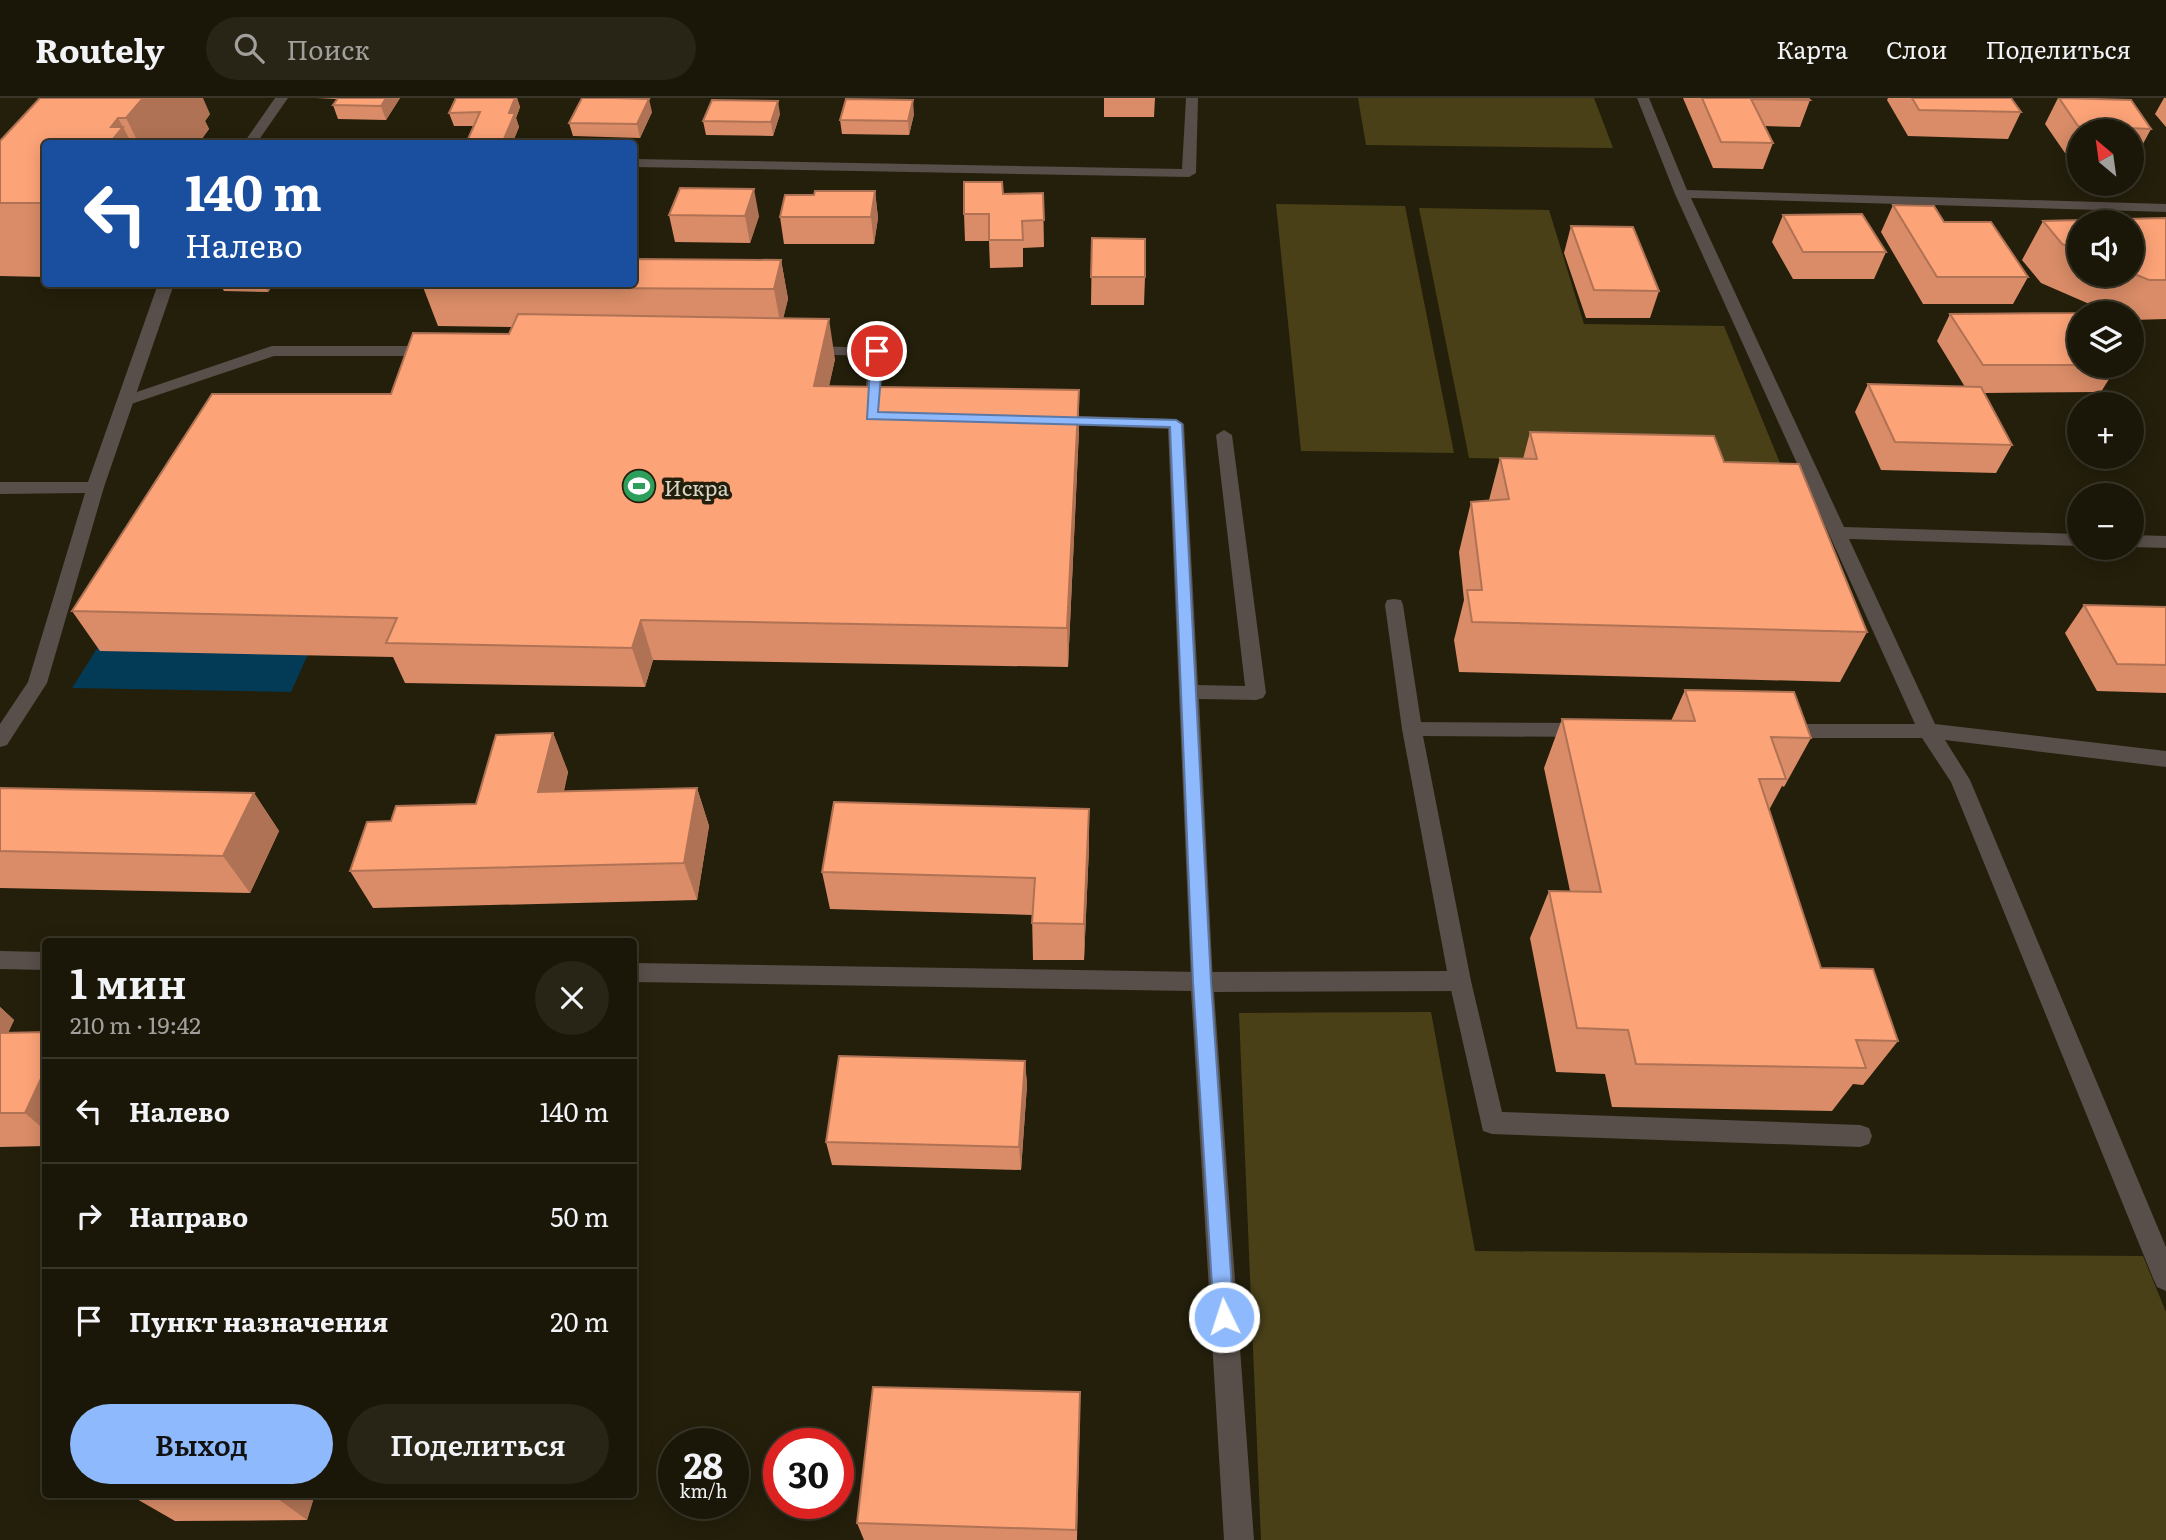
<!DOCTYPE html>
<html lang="ru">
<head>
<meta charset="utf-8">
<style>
	:root { --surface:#1b1708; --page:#282416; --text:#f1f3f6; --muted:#a09f9c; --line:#393629; --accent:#8eb9fc }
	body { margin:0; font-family:Literata,serif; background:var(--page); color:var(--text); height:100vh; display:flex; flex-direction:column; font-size:26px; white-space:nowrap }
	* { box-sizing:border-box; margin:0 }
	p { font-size:23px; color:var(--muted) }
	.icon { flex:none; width:38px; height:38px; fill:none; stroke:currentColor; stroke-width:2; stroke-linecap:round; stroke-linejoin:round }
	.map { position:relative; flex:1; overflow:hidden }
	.panel { position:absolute; left:42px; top:840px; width:595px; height:560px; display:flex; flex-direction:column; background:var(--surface); border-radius:7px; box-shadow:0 4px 18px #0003,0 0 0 2px var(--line) }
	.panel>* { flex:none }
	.hud { position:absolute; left:42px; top:42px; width:595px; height:147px; border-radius:7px; box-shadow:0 4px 18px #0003,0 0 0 2px var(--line); background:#1a4fa0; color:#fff; overflow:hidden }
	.needle { width:46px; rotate:331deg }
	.tools { position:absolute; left:2067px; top:21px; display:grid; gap:14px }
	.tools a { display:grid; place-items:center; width:77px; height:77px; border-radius:50%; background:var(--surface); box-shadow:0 4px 18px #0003,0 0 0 2px var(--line); font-size:35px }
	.speed { position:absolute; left:658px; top:1330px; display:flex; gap:14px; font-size:35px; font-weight:700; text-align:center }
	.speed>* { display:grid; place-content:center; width:91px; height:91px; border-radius:50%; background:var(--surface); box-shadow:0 4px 18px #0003,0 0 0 2px var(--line); line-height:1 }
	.speed small { font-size:18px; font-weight:400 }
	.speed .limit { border:10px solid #d22; background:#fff; color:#111 }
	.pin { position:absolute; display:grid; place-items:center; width:60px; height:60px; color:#fff; margin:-30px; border:4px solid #fff; border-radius:50%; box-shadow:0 2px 7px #0007 }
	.me { position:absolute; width:77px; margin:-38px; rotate:356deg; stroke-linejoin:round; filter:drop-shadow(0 0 5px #0008) }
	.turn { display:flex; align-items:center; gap:24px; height:147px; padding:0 28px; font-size:32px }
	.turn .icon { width:91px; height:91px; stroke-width:2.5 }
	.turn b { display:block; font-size:49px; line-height:60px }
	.round { display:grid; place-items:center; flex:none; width:74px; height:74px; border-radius:37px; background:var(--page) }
	.head { display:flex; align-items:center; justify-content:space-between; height:119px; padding:0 28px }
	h1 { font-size:42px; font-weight:600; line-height:52px }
	.primary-button { display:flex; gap:14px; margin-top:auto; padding:14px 28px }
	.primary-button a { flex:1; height:80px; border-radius:42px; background:var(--accent); color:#111; font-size:28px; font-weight:600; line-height:80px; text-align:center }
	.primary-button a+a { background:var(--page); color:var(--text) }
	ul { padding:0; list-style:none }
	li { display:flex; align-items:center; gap:21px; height:105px; padding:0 28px; border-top:2px solid var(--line) }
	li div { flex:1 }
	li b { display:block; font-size:26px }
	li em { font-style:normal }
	header { display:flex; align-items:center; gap:42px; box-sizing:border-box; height:98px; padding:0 35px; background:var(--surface); border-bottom:2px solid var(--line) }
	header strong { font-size:33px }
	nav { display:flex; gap:38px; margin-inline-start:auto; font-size:24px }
	.search { width:490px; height:63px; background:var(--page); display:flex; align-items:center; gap:18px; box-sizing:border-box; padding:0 24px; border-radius:38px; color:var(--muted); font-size:26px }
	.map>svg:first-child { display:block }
	.green { fill:#494018 }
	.water { fill:#033a56 }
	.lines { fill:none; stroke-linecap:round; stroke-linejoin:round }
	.lane { fill:#584e4a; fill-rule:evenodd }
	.street { fill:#584e4a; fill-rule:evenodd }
	.wall { fill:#d98c67; fill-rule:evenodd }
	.shaded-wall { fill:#b07254 }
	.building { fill:#fca378; stroke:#b07254; stroke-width:2 }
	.route { fill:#8eb9fc; stroke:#5c78a4; stroke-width:2 }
	.labels { text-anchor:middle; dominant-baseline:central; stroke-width:7; stroke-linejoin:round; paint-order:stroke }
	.poi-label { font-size:21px; fill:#d9d6ca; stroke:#241f0b; text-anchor:start }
</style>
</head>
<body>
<header>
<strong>Routely</strong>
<div class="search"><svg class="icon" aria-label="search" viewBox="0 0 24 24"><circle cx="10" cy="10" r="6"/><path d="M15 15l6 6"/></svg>Поиск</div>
<nav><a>Карта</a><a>Слои</a><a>Поделиться</a></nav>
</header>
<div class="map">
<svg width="2166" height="1442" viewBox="0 0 2166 1442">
	<rect width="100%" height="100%" fill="#241f0b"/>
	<path class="green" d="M1358,0H1594L1613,50L1366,47Z
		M1276,106L1405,108L1454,355L1301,353Z
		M1419,110L1549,112L1584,226L1724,228L1780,365L1469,360Z
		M1431,914L1475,1153L2143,1158L2166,1214V1442H1261L1239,915Z"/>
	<path class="water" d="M233,336H408L291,594L72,590Z"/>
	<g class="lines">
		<path class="lane" d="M272,248H433L441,253L433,258H274L131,306L125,308L117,303L119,300Z
			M808,248L883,250L885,253L877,320L871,321L863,316L869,258L802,256L800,253Z
			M1051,317L1176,321L1184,326L1198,587L1245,588L1216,337L1224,332L1232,337L1266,595L1263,600L1256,602L1199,601L1213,884L1210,891L1202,894L1194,891L1191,884L1168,331L1045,326L1043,322L1045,318Z
			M1394,501L1401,502L1403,507L1422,631L1419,636L1412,638L1405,636L1402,631L1385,507L1387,502Z
			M1460,873L1468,876L1471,883L1502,1014L1860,1027L1869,1030L1872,1038L1869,1046L1860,1049L1492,1036L1483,1033L1449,883L1452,876Z"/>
		<path class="street" d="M275,0H288L256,46H243Z
			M1186,0H1198L1196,75L1189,79L634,69V61L1182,71Z
			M1637,0H1649L1687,92L2166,106V114L1691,100L1844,429L2079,436V448L1849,441L1935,626L2166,653V669L1945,642L1970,682L2166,1149V1193L2157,1189L2153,1180L1951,684L1922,640H1780L1773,638L1770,633L1773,628L1780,626H1915L1675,96Z
			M158,186H174L104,389L47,585L7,647L0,649V626L28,584L85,395L0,396V384H88Z
			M2132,437L2166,438V450L2132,449Z
			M1412,624L1587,625L1594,627L1597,632L1594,637L1587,639L1423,638L1471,883L1468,890L1460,893L1214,894L1254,1442H1224L1191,893L634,884V865L1202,874L1447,873L1402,631L1405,626Z
			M0,853L46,854V872L0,871Z"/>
	</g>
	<path class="wall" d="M40,0L210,16L205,23L209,31L198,46H46V179L0,178V43Z
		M316,0H400L386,22L338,21L333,7L338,1Z
		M456,0H517L520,9L516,20L519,29L512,46H469L468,41L474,28H454L449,15Z
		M1104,0H1155L1154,19H1104Z
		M1683,0H1808L1810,2L1800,29L1764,28L1773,45L1763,71L1713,70Z
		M1888,0H2011L2021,14L2008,41L1908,38L1887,2Z
		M2058,0L2151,31L2137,57H2132V33H2079V55H2065L2045,26Z
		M2164,0H2166V29L2155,16Z
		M652,14L640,40L573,38L569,25Z
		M780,16L773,38L706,37L703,23Z
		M914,16L909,37L842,36L840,22Z
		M875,93L878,120L874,146H784L780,119L814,97Z
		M1043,95L1044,149L1023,150V169L990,170L989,143H965L964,116L1003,96Z
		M1893,107L2028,179L2013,206H1923L1881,134Z
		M669,117L759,118L750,145L675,144Z
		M1783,117L1886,154L1874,181H1793L1772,144Z
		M2166,120V221L2132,222V215H2110L2041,185L2022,162L2043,123ZM2079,124H2132V177H2079Z
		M1571,128L1659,193L1650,220H1586L1564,155Z
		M1092,140L1145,179L1144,207H1091Z
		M781,162L788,201L783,220L835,261L829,288L1079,292V332L1068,569L653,562L645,589L405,585L393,559L100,553L72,513L391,296L509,236L512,229L438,228L423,189Z
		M220,186H274L268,194L224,193Z
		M2079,215V268H2117L2101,294L1984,295L2012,347L1996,375L1881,372L1855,314L1868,286L1965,289L1937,243L1950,216Z
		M1530,334L1724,364L1867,534L1840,584L1459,574L1454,542L1464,502L1459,454L1471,404L1489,402L1500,360L1523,361Z
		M2084,507L2166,509V595L2097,593L2065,535Z
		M1685,592L1811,640L1784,689L1782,688L1769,712L1821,870L1898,943L1863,987L1853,986L1832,1013L1612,1009L1605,976L1556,974L1530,840L1549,793H1570L1544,670L1562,621L1671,623Z
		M553,635L568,674L564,693L697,690L709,728L697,802L373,810L350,773L476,706Z
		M0,690L254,695L279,733L250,795L0,790Z
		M1089,749L1084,862H1033L1032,817L830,811L822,774Z
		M0,909L14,922L8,935L46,934V1048L0,1049Z
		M1025,963L1027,987L1021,1072L832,1067L826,1044Z
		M1080,1294L1077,1442H864L857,1425Z
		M315,1396L307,1422L175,1423L135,1400Z"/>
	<path class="shaded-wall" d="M143,0H203L210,16L205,23L209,31L198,46H139L126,20Z
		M386,0H400L386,22L381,8Z
		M515,0H517L520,9L516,20L519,29L512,46H506L504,41L509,15Z
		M649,1L652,14L640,40L637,26Z
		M913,2L914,16L909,37L908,23Z
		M778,3L780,16L773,38L771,24Z
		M118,20L123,29L132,46H109L111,29Z
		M754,91L759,118L750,145L745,118Z
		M875,93L878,120L874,146L871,119Z
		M781,162L788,201L781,230L774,191Z
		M264,186H274L268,194Z
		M829,221L835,261L820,328L814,288Z
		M1079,292V332L1068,569L1067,530Z
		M641,522L653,562L645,589L632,550Z
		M553,635L568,674L554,732L538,694Z
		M697,690L709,728L697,802L684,765Z
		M254,695L279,733L250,795L223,758Z
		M1089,711V749L1084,862V826Z
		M0,909L14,922L0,951Z
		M1025,963L1027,987L1021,1072L1019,1049Z
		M46,970V1033L25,1015Z
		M1080,1294V1320L1076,1442Z
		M274,1396H315L307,1422L274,1398Z"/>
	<path class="building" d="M40,0H143L126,20H118L111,29H123L109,46H46V105H0V43Z
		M338,0H386L381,8L333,7Z
		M456,0H515L509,15H515L504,41H468L480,14L449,15Z
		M582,0H613L649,1L637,26L569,25Z
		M1702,0H1808L1810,2L1751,1L1773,45L1721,44Z
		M1912,0H2011L2021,14L1919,12Z
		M2059,0L2131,2L2151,31L2078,28Z
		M846,1L913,2L908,23L840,22Z
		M712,2L778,3L771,24L703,23Z
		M964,84H1002L1003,96L1043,95L1044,122L1022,123L1023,142H989V116H964Z
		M680,90L754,91L745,118L669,117Z
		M815,93H875L871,119H780L785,97H814Z
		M1893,107L1934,108L1944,124H1991L2028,179H1937Z
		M1862,116L1886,154H1803L1783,117Z
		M2166,120V182H2149L2132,175V124H2079V153L2062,146L2043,123Z
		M1571,128L1633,129L1659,193L1594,192Z
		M1092,140L1145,141V179H1091Z
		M634,161L781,162L774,191L423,189L425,186H634Z
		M2079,215V267H1983L1950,216L2080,215Z
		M518,216L829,221L814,288L1079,292L1067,530L641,522L632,550L386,545L397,520L72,513L212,296H391L413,235L509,236Z
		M1868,286L1981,289L2012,347L1895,344Z
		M1530,334L1714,338L1724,364L1799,366L1867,534L1472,524L1467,492H1482L1471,404L1509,401L1500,360L1537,361Z
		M2084,507L2166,509V567L2117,566Z
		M1685,592L1794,594L1811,640L1771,639L1786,681H1759L1821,870L1873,871L1898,943L1856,942L1866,970L1636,966L1628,932L1577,930L1549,793L1601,794L1562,621L1695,623Z
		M553,635L538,694L697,690L684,765L350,773L367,724L391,723L396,708L476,706L496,637Z
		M0,690L254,695L223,758L0,753Z
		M834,704L1089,711L1084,826L1032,825L1035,780L822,774Z
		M46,934V970L25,1015H0V935Z
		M839,958L1025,963L1019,1049L826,1044Z
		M873,1289L1080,1294L1076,1432L857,1425Z
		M137,1396H274V1398L135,1400Z"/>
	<path class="route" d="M877,249L883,253L878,314L1176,322L1182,326L1211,884L1234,1219L1231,1226L1224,1229L1217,1226L1214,1219L1193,884L1170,329L867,321L871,253Z"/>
	<defs>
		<symbol id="stadium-disc" viewBox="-11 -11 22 22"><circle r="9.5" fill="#2e9e5b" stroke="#241f0b"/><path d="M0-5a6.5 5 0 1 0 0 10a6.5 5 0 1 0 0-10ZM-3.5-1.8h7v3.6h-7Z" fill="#fff"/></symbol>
	</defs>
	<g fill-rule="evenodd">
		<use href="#stadium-disc" x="620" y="369" width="38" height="38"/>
	</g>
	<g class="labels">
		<g class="poi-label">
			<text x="664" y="388">Искра</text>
		</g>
	</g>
</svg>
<div class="tools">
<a><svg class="needle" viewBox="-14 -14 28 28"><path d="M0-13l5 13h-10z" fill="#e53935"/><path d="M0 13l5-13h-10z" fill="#a09f9c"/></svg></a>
<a><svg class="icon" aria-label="sound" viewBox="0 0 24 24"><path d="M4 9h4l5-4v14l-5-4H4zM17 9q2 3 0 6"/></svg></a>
<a><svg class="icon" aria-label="layers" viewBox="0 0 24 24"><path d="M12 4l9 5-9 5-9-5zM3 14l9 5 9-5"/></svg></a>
<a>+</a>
<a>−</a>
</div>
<div class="speed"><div>28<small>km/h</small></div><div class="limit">30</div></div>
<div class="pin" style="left:877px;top:253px;background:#d93025"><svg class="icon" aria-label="arrive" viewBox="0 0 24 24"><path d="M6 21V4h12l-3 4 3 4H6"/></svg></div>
<svg class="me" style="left:1224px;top:1219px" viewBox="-20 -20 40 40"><circle r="17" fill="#8eb9fc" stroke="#fff" stroke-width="3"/><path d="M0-11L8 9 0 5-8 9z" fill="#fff"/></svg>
<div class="hud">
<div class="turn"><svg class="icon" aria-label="left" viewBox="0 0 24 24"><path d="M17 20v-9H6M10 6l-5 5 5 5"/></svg><div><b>140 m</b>Налево</div></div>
</div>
<section class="panel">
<div class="head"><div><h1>1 мин</h1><p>210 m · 19:42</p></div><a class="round"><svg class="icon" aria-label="close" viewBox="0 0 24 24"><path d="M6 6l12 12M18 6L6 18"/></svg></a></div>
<ul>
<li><svg class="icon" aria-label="left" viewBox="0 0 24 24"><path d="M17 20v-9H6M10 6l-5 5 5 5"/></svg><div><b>Налево</b></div><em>140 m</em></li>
<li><svg class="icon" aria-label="right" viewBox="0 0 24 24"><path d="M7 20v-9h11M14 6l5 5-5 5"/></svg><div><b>Направо</b></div><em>50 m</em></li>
<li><svg class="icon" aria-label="arrive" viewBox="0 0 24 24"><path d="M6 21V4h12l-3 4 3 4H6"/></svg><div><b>Пункт назначения</b></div><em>20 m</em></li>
</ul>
<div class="primary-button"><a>Выход</a><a>Поделиться</a></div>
</section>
</div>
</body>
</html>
